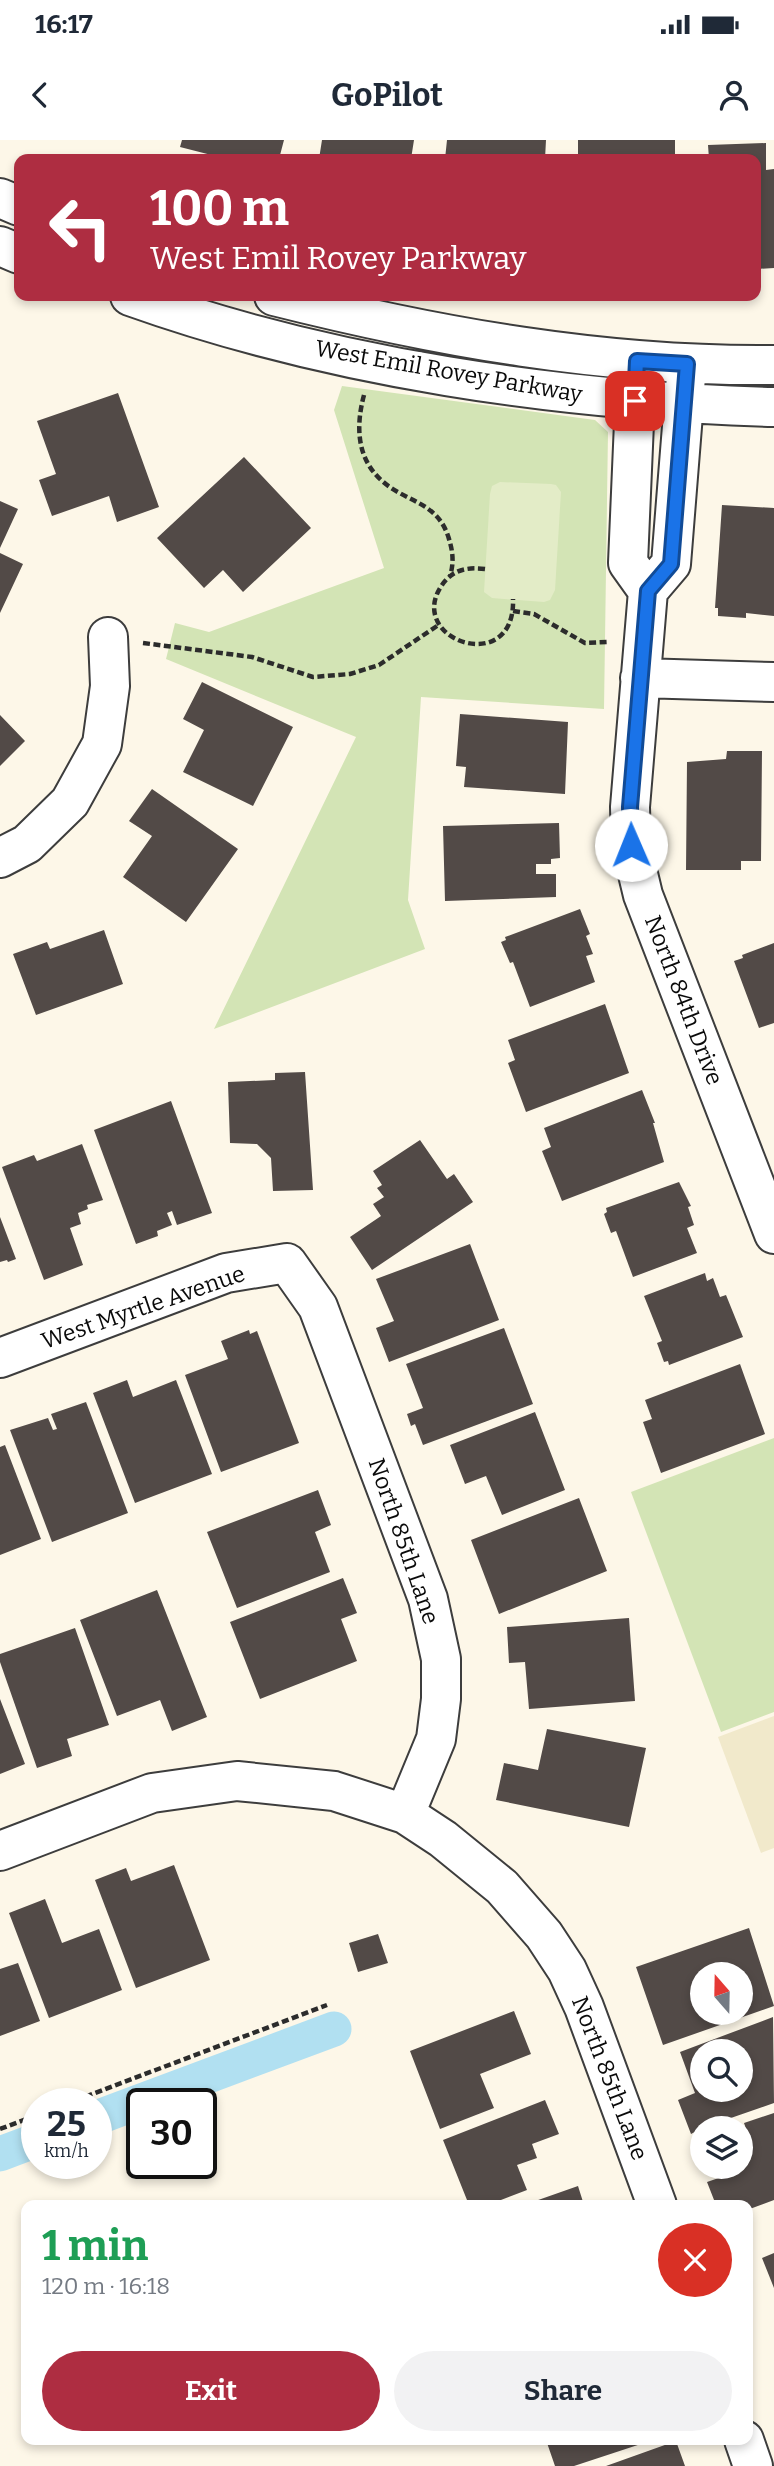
<!DOCTYPE html>
<html lang="en">
<head>
<meta charset="utf-8">
<style>
	:root { --surface:#fff; --page:#f2f2f3; --text:#1f2937; --muted:#747a83; --accent:#ae2d41 }
	body { margin:0; font-family:Bitter,serif; background:var(--page); color:var(--text); height:100vh; display:flex; flex-direction:column; font-size:26px; white-space:nowrap }
	* { box-sizing:border-box; margin:0 }
	p { font-size:23px; color:var(--muted) }
	.icon { flex:none; width:38px; height:38px; fill:none; stroke:currentColor; stroke-width:2; stroke-linecap:round; stroke-linejoin:round }
	.map { position:relative; flex:1; overflow:hidden }
	.side { position:absolute; left:21px; top:2060px; width:732px; height:245px; display:flex; flex-direction:column; background:var(--surface); border-radius:14px; box-shadow:0 4px 10px #0003 }
	.side>* { flex:none }
	.guide { position:absolute; left:14px; top:14px; width:747px; height:147px; border-radius:14px; box-shadow:0 4px 10px #0003; background:#ae2d41; color:#fff; overflow:hidden }
	.needle { width:46px; rotate:340deg }
	.tools { position:absolute; left:690px; top:1822px; display:grid; gap:14px }
	.tools a { display:grid; place-items:center; width:63px; height:63px; border-radius:50%; background:var(--surface); box-shadow:0 4px 10px #0003; font-size:35px }
	.speed { position:absolute; left:21px; top:1948px; display:flex; gap:14px; font-size:35px; font-weight:700; text-align:center }
	.speed>* { display:grid; place-content:center; width:91px; height:91px; border-radius:50%; background:var(--surface); box-shadow:0 4px 10px #0003; line-height:1 }
	.speed small { font-size:18px; font-weight:400 }
	.speed .limit { border:4px solid #111; border-radius:10px; background:#fff; color:#111 }
	.pin { position:absolute; display:grid; place-items:center; width:60px; height:60px; color:#fff; margin:-30px; border-radius:14px; box-shadow:0 4px 10px #0006 }
	.me { position:absolute; width:77px; margin:-38px; rotate:359deg; stroke-linejoin:round; filter:drop-shadow(0 0 5px #0008) }
	.turn { display:flex; align-items:center; gap:24px; height:147px; padding:0 21px; font-size:32px }
	.turn .icon { width:91px; height:91px; stroke-width:2.5 }
	.turn b { display:block; font-size:49px; line-height:60px }
	.round { display:grid; place-items:center; flex:none; width:74px; height:74px; border-radius:37px; background:var(--page) }
	.head { display:flex; align-items:center; justify-content:space-between; height:119px; padding:0 21px }
	h1 { font-size:42px; font-weight:700; line-height:52px; color:#1e9e55 }
	.cta { display:flex; gap:14px; margin-top:auto; padding:14px 21px }
	.cta a { flex:1; height:80px; border-radius:42px; background:var(--accent); color:#fff; font-size:28px; font-weight:700; line-height:80px; text-align:center }
	.cta a+a { background:var(--page); color:var(--text) }
	.status { display:flex; justify-content:space-between; align-items:center; height:49px; padding:0 35px; background:var(--surface); direction:ltr }
	.status svg { height:19px; fill:currentColor }
	header { display:flex; justify-content:space-between; align-items:center; height:91px; padding:0 21px; background:var(--surface); font-size:32px; font-weight:700 }
	.map>svg:first-child { display:block }
	.farmland { fill:#f1e9cb }
	.green { fill:#d3e4b5 }
	.pitch { fill:#e3ecc7 }
	.lines { fill:none; stroke-linecap:round; stroke-linejoin:round }
	.canal { stroke:#b1e0f1; stroke-width:35 }
	.building { fill:#524a47; fill-rule:evenodd }
	.minor-casing { stroke:#3d3d3d; stroke-width:42 }
	.path { stroke:#2c2c2c; stroke-width:4.5; stroke-dasharray:7 3.5; stroke-linecap:butt }
	.minor { stroke:#fff; stroke-width:38 }
	.route-casing { stroke:#114b97; stroke-width:18 }
	.route { stroke:#1a73e8; stroke-width:12 }
	.labels { text-anchor:middle; dominant-baseline:central; stroke-width:7; stroke-linejoin:round; paint-order:stroke }
	.street-label { font-size:23px; fill:#0a0a0a; stroke:#fff }
</style>
</head>
<body>
<div class="status"><b>16:17</b><svg viewBox="0 0 49 12"><path d="M0 12V9h3v3zM5 12V6h3v6zM10 12V3h3v9zM15 12V0h3v12zM26 1h20v11H26zM47 4h2v5h-2z"/></svg></div>
<header><svg class="icon" aria-label="back" viewBox="0 0 24 24"><path d="M15 5l-7 7 7 7"/></svg>GoPilot<svg class="icon" aria-label="person" viewBox="0 0 24 24"><circle cx="12" cy="8" r="4"/><path d="M4 21q1-7 8-7t8 7"/></svg></header>
<div class="map">
<svg width="774" height="2326" viewBox="0 0 774 2326">
	<rect width="100%" height="100%" fill="#fdf7e8"/>
	<path class="farmland" d="M774,1576V1708L761,1713L718,1597Z"/>
	<path class="green" d="M342,246L595,280L608,292L604,569L421,557L408,760L425,809L214,889L356,597L166,519L175,483L209,492L384,428L334,270Z
		M774,1298V1572L721,1592L631,1352Z"/>
	<path class="pitch" d="M500,342L551,344L556,345L561,352L555,450L550,460L544,462L492,458L484,452L490,354L492,346Z"/>
	<g class="lines">
		<path class="canal" d="M96,1978L334,1889
			M0,2014L37,2000"/>
	</g>
	<path class="building" d="M182,0H284L279,19H227L180,7Z
		M322,0H414L411,19H319Z
		M447,0H546L545,19H445Z
		M578,0H675V19H578Z
		M766,3V30L774,29V128L756,129V19H709L708,5Z
		M118,253L159,367L117,382L109,356L52,376L39,340L56,334L37,281Z
		M244,317L311,388L243,452L223,430L204,448L157,398Z
		M0,361L18,369L0,408Z
		M722,365L774,368V476L746,473V478L718,476V468H715Z
		M0,413L23,424L0,473Z
		M202,542L293,587L253,666L183,632L204,590L183,579Z
		M460,574L568,582L565,654L464,647L466,627L456,626Z
		M0,575L25,601L0,626Z
		M727,611H762L761,721H741V730H686L687,622L726,619Z
		M152,649L238,709L186,782L123,737L152,696L129,681Z
		M559,683L560,718L551,719V724H536V734H556V757L445,761L443,686Z
		M580,769L590,794L586,796L593,814L586,816L595,842L530,867L513,822L510,823L501,802L506,800L505,797Z
		M104,790L123,844L36,875L13,814L47,802L50,809Z
		M774,803V883L759,888L734,821L743,818L742,815Z
		M605,864L629,933L526,972L508,923L515,920L508,900Z
		M305,932L313,1050L273,1051L271,1018L257,1004L230,1003L228,942L275,940V933Z
		M642,950L655,983H653L664,1022L562,1061L542,1011L551,1007L544,988Z
		M171,961L212,1073L177,1085L172,1071L167,1073L172,1085L157,1091L158,1096L136,1104L94,990Z
		M420,1000L447,1039L454,1034L473,1062L372,1130L350,1097L381,1076L373,1064L384,1057L377,1048L382,1045L373,1031Z
		M82,1004L103,1060L87,1065L88,1069L78,1073L81,1084L70,1088L83,1125L44,1140L2,1027L34,1015L37,1021Z
		M679,1042L691,1066L688,1067L694,1085L687,1088L697,1113L633,1137L616,1091L611,1093L604,1074L607,1072L606,1068Z
		M0,1077L16,1119L8,1122L7,1120L0,1122Z
		M470,1104L499,1180L389,1222L376,1188L394,1181L376,1139Z
		M705,1133L707,1141L713,1138L720,1157L726,1155L743,1197L669,1225L668,1221L664,1222L657,1203L662,1201L644,1156Z
		M504,1188L533,1264L423,1305L415,1284L411,1286L407,1274L423,1268L406,1224Z
		M249,1190L250,1194L257,1191L299,1303L221,1332L185,1235L228,1219L221,1201Z
		M740,1224L765,1294L661,1333L643,1282L652,1279L645,1260Z
		M127,1240L133,1257L176,1240L212,1334L135,1363L93,1253Z
		M86,1262L128,1373L52,1402L10,1290L48,1278L53,1290L57,1289L51,1274Z
		M535,1272L565,1350L502,1375L486,1336L465,1344L450,1305Z
		M5,1305L41,1399L0,1415V1307Z
		M318,1350L331,1385L315,1392L330,1432L237,1468L207,1392Z
		M579,1358L607,1431L499,1474L471,1400Z
		M343,1438L357,1473L341,1479L357,1521L260,1559L230,1482Z
		M157,1450L207,1577L172,1591L160,1560L117,1576L80,1480Z
		M629,1478L635,1561L529,1569L525,1522L509,1523L507,1487Z
		M75,1488L109,1585L67,1599L72,1616L37,1628L0,1522V1514Z
		M0,1559L25,1624L0,1634Z
		M547,1589L646,1608L629,1687L496,1660L504,1623L538,1630Z
		M174,1725L210,1820L136,1848L95,1740L126,1728L131,1741Z
		M45,1759L62,1803L99,1789L122,1850L49,1878L9,1773Z
		M749,1788L774,1866L663,1905L636,1827ZM702,1834H740V1872H702Z
		M378,1794L388,1823L358,1832L349,1803Z
		M18,1823L40,1881L0,1896V1829Z
		M514,1871L531,1914L480,1934L494,1968L440,1989L410,1911Z
		M773,1877L774,1963L702,1988L691,1994L678,1960L695,1953L680,1912ZM702,1911H740V1950H702Z
		M545,1960L559,1994L532,2004L537,2018L517,2025L527,2050L488,2065H469L443,2000Z
		M774,1973V2060L747,2070V2065H716L707,2042L742,2030L740,2010L752,2006L744,1983Z
		M578,2046L584,2065H524Z
		M774,2113V2148L762,2118Z
		M546,2300H653L574,2326H555Z
		M676,2301L685,2326H606Z"/>
	<g class="lines">
		<defs>
			<path id="minor" d="M0,58L19,66
				M0,106L19,114
				M130,156C332,228 560,261 774,267
				M274,156C437,197 605,227 774,225
				M687,224L671,424L648,451L630,667L631,705L643,755L774,1094
				M636,236L628,423L648,451
				M640,538L774,542
				M0,718L27,704L70,662L102,604L110,546L108,497
				M0,1218L226,1133L287,1123L318,1167L428,1459L441,1519V1559L436,1599L405,1674
				M0,1711L152,1653L237,1641L334,1651L405,1674L443,1699L502,1747L544,1795L567,1830L584,1867L657,2065
				M744,2300L753,2326"/>
		</defs>
		<use href="#minor" class="minor-casing"/>
		<path class="path" d="M364,255C356,285 356,317 381,340C406,363 438,361 449,399C453,412 454,423 450,436
			M485,429C468,427 453,429 442,445C404,500 516,538 513,459
			M513,471L534,474L585,503L608,502
			M143,503L252,517L313,537L350,534L379,525L440,484
			M66,1964L327,1865
			M0,1989L37,1975"/>
		<use href="#minor" class="minor"/>
	</g>
	<g class="lines">
		<defs>
			<path id="route" d="M631,705L630,667L648,451L671,424L687,224L637,221L635,261"/>
		</defs>
		<use href="#route" class="route-casing"/>
		<use href="#route" class="route"/>
	</g>
	<g class="labels">
		<g class="street-label">
			<text transform="translate(449 231) rotate(10)">West Emil Rovey Parkway</text>
			<text transform="translate(684 860) rotate(69)">North 84th Drive</text>
			<text transform="translate(143 1167) rotate(-19)">West Myrtle Avenue</text>
			<text transform="translate(404 1401) rotate(71)">North 85th Lane</text>
			<text transform="translate(610 1938) rotate(69)">North 85th Lane</text>
		</g>
	</g>
</svg>
<div class="tools">
<a><svg class="needle" viewBox="-14 -14 28 28"><path d="M0-13l5 13h-10z" fill="#e53935"/><path d="M0 13l5-13h-10z" fill="#747a83"/></svg></a>
<a><svg class="icon" aria-label="search" viewBox="0 0 24 24"><circle cx="10" cy="10" r="6"/><path d="M15 15l6 6"/></svg></a>
<a><svg class="icon" aria-label="layers" viewBox="0 0 24 24"><path d="M12 4l9 5-9 5-9-5zM3 14l9 5 9-5"/></svg></a>
</div>
<div class="speed"><div>25<small>km/h</small></div><div class="limit">30</div></div>
<div class="pin" style="left:635px;top:261px;background:#d93025"><svg class="icon" aria-label="arrive" viewBox="0 0 24 24"><path d="M6 21V4h12l-3 4 3 4H6"/></svg></div>
<svg class="me" style="left:631px;top:705px" viewBox="-20 -20 40 40"><circle r="19" fill="#fff"/><path d="M0-13L10 11 0 6-10 11z" fill="#1a73e8"/></svg>
<div class="guide">
<div class="turn"><svg class="icon" aria-label="left" viewBox="0 0 24 24"><path d="M17 20v-9H6M10 6l-5 5 5 5"/></svg><div><b>100 m</b>West Emil Rovey Parkway</div></div>
</div>
<section class="side">
<div class="head"><div><h1>1 min</h1><p>120 m · 16:18</p></div><a class="round" style="background:#d93025;color:#fff"><svg class="icon" aria-label="close" viewBox="0 0 24 24"><path d="M6 6l12 12M18 6L6 18"/></svg></a></div>
<div class="cta"><a>Exit</a><a>Share</a></div>
</section>
</div>
</body>
</html>
